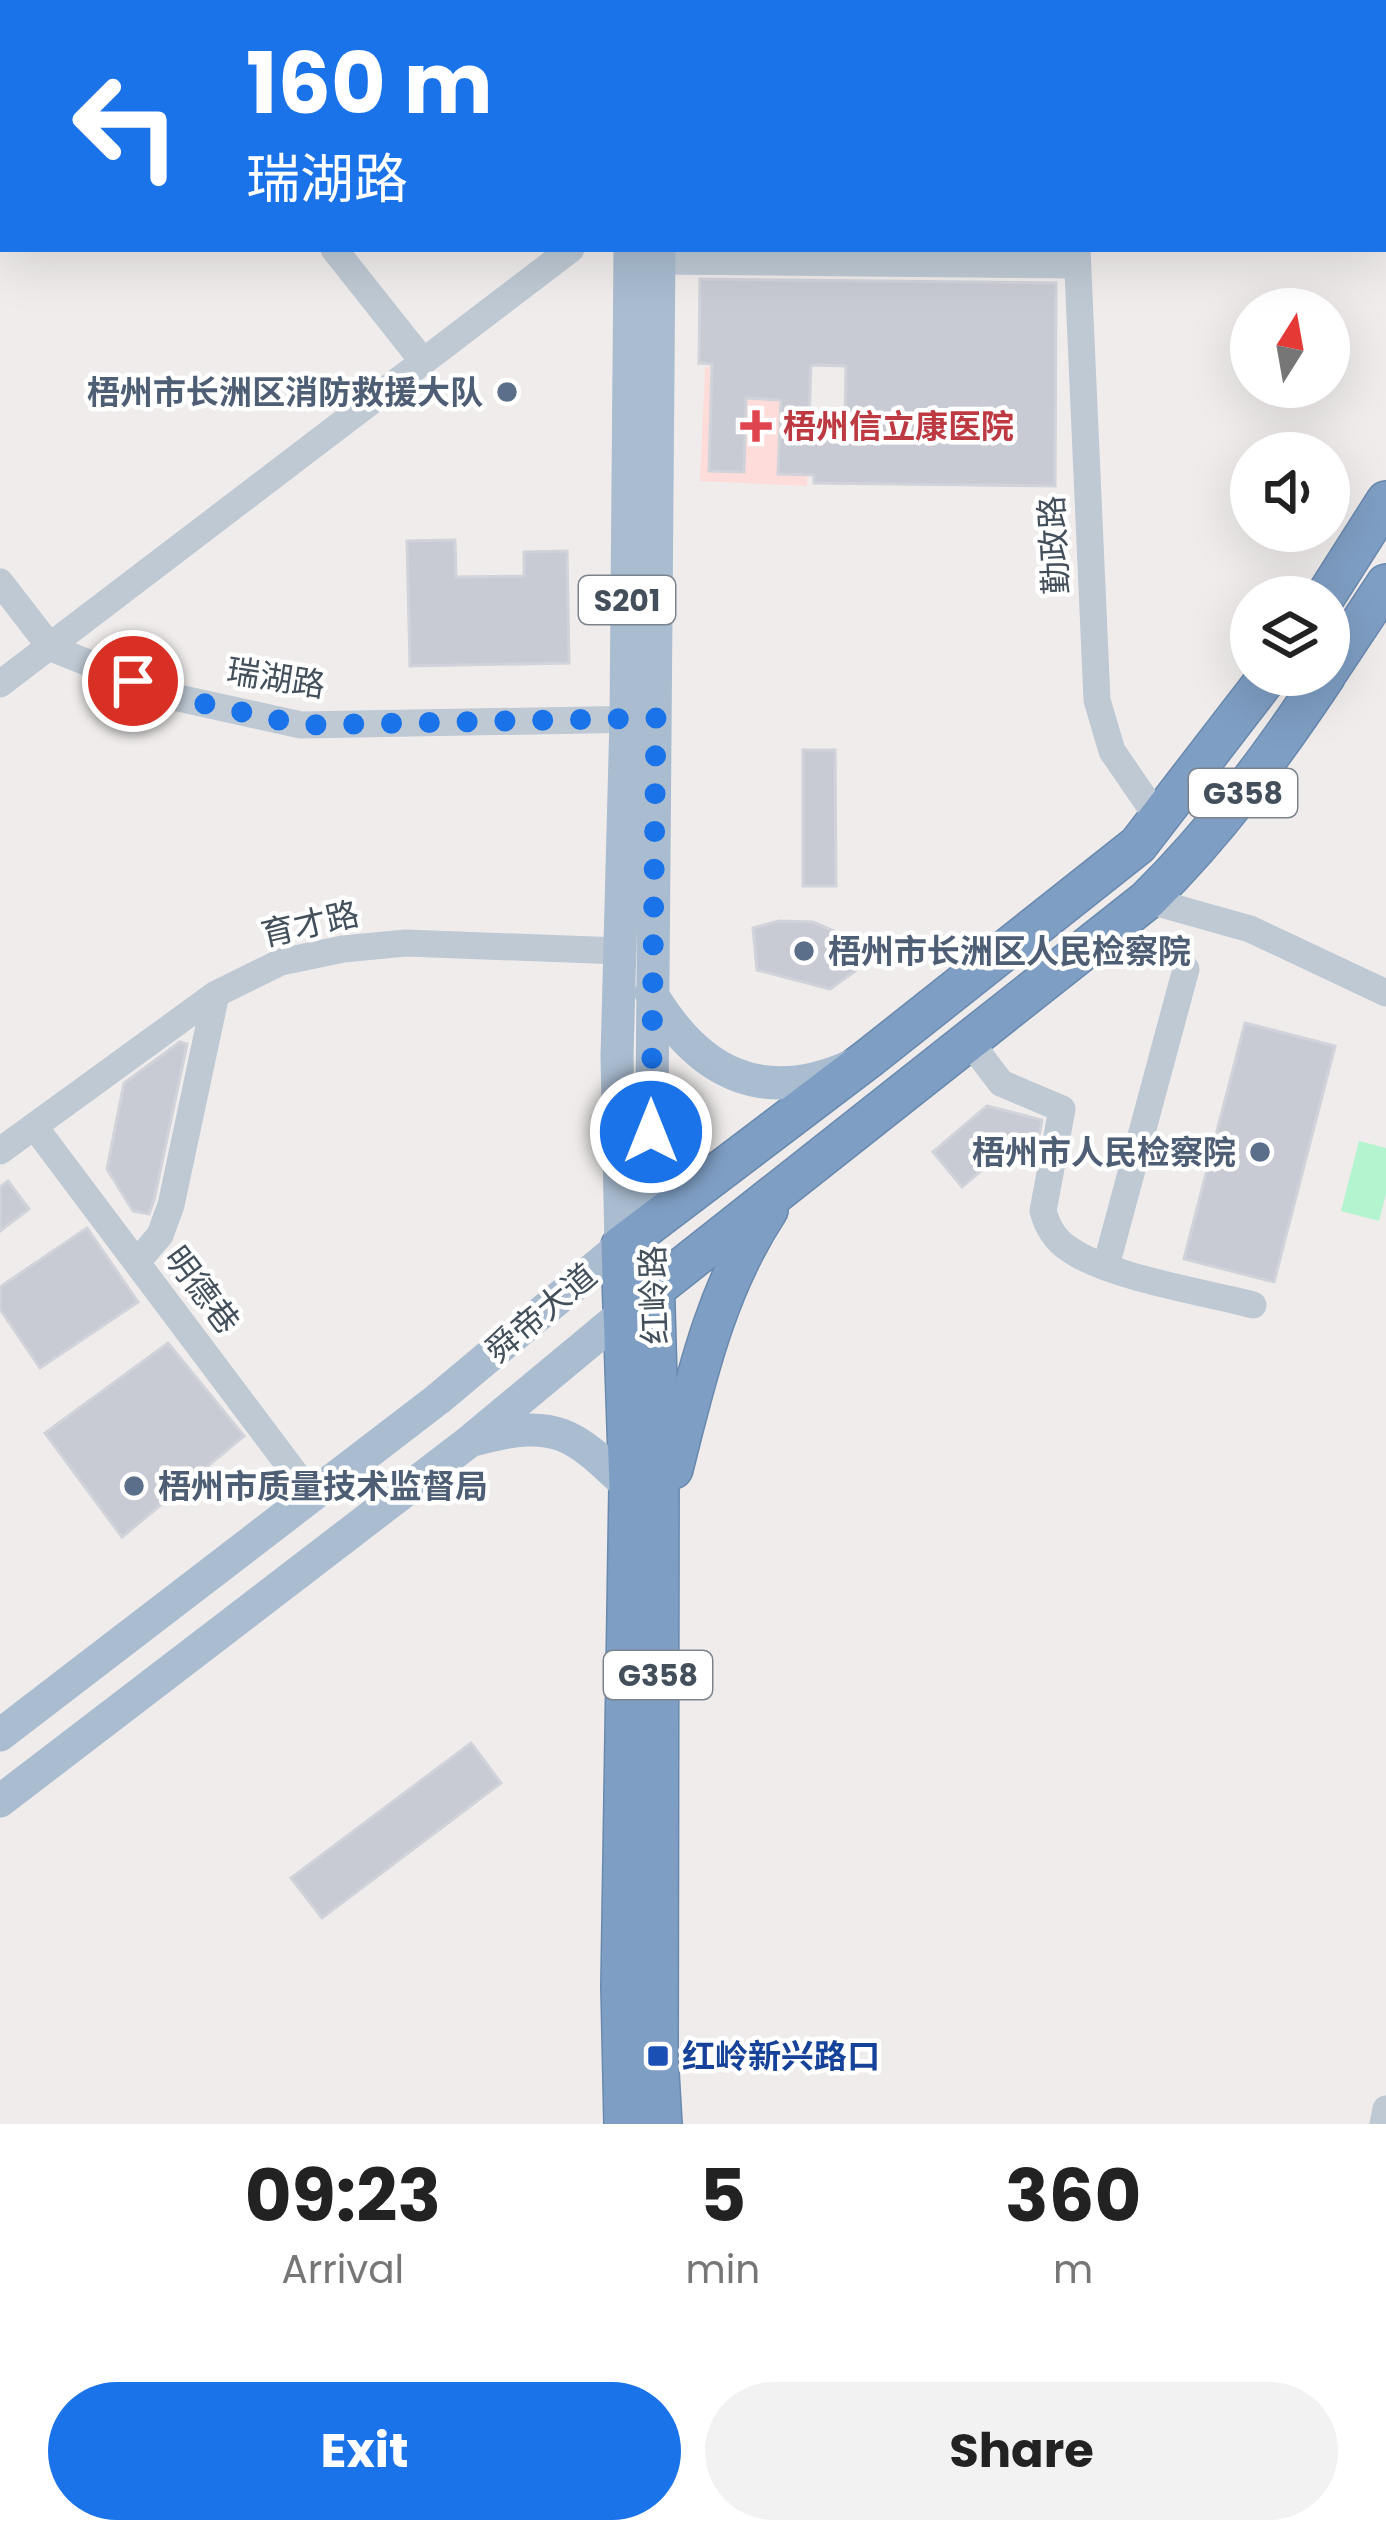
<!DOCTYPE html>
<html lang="en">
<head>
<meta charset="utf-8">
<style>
	:root { --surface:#fff; --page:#f2f2f2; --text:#222; --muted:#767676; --accent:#1a73e8 }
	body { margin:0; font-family:Poppins,"Noto Sans SC",sans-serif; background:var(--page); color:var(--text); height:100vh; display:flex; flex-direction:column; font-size:45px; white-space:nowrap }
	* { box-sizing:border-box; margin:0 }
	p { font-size:39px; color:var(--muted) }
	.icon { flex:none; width:66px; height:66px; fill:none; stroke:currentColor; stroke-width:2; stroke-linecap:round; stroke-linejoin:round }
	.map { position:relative; height:2124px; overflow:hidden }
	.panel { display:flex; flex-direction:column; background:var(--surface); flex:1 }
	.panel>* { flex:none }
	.top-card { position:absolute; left:0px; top:0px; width:1386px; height:252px; box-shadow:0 12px 48px #0002; background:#1a73e8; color:#fff; overflow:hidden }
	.needle { width:78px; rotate:11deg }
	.buttons { position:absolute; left:1230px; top:288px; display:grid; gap:24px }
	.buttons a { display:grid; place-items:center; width:120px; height:120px; border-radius:50%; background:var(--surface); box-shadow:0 12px 48px #0002; font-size:60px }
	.pin { position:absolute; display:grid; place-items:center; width:102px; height:102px; color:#fff; margin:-51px; border:6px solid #fff; border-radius:50%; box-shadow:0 3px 12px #0007 }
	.me { position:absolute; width:132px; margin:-66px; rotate:0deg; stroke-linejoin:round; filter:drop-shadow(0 0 9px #0008) }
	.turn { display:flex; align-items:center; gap:42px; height:252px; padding:0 48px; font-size:54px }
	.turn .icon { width:156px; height:156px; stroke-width:2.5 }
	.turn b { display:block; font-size:84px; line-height:102px }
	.eta { display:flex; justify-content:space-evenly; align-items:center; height:204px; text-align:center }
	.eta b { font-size:72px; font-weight:700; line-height:84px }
	.primary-button { display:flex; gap:24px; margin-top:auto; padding:24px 48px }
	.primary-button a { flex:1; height:138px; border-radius:72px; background:var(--accent); color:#fff; font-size:48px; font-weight:700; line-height:138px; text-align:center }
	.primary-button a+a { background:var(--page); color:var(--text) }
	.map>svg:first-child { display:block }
	.medical { fill:#fedcd9 }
	.green { fill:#b4f4ce }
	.building { fill:#c8cbd3; stroke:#d0d3d9; stroke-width:3; fill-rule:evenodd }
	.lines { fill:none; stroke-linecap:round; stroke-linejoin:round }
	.highway-casing { stroke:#6989ae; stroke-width:42 }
	.minor { stroke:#bec9d4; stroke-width:27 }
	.major { stroke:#a9bcd0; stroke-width:33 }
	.highway { stroke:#7e9ec3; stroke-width:39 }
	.route { stroke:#1a73e8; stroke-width:21; stroke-dasharray:0 37.8 }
	.service-dot { fill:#5c6f8a; stroke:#fff; stroke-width:4.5 }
	.health-dot { fill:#e0444e; stroke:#fff; stroke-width:4.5 }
	.transit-dot { fill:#1a4fb4; stroke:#fff; stroke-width:4.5 }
	.labels { text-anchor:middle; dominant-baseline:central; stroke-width:9; stroke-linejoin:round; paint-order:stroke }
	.shield { fill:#fff; stroke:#7b848d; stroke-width:3 }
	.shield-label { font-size:30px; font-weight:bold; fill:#43505c }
	.service-label { font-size:33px; font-weight:bold; fill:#4e5e75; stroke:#fff; text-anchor:end }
	.health-label { font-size:33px; font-weight:bold; fill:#be3a42; stroke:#fff; text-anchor:start }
	.street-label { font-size:33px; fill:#43505c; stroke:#fff }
	.transit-label { font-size:33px; font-weight:bold; fill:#164399; stroke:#fff; text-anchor:start }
</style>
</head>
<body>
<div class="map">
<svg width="1386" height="2124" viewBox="0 0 1386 2124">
	<rect width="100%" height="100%" fill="#f0ecec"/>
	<path class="medical" d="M705,367L812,372L807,486L700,481Z"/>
	<path class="green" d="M1359,1141L1386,1148V1194L1379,1221L1341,1211Z"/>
	<path class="building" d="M700,279L1056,283L1055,486L814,483V475L778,474L781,400L746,398L744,472L709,471L712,364L699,363ZM811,365L846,366L845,418H809Z
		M455,540L456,577L524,576V552L567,551L569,663L410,666L407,541Z
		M803,750H835L836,886H803Z
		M779,921L813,922L843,935L862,966L830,989L757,970L753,928Z
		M1245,1023L1335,1046L1274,1282L1184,1259Z
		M180,1042L187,1044L154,1200L149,1214L133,1211L107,1169L124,1083Z
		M987,1106L1042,1120L1035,1157L1006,1150L962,1187L933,1152Z
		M8,1181L29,1209L0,1231V1187Z
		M87,1228L138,1302L40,1368L0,1309V1287Z
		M168,1343L244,1436L122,1537L45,1433Z
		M471,1743L501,1783L322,1918L291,1878Z"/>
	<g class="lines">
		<defs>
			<path id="highway" d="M1325,597L1386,501
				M1329,670L1386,584
				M654,1272L659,1452L658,2056L662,2124
				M623,1314L1147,900C1216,832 1272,756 1326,675
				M673,1469C696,1378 716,1289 768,1210
				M624,2124L621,1986L629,1487L621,1246L869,1058L1138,845L1269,675"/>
		</defs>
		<use href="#highway" class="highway-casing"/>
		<path class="minor" d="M1143,0L1155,3
			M136,3L140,0
			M1107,3L1108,0
			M1383,61L1386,62
			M0,107L3,105
			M334,249L422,360
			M1077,249L1097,700L1112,751L1160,821
			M658,261L1077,265
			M0,582L51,648L174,697L301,725L645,719
			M0,684L571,249
			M1147,900L1250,929L1386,993
			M969,1041L1001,1083L1062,1109L1043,1211C1047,1226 1056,1241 1069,1249C1108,1277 1203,1292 1253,1305
			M34,1126L312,1496
			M0,1151L216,994L281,962L343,949L406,943L620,951
			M137,1262L160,1235L171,1205L216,994
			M1106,1266L1186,969
			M1383,2124L1386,2109"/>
		<path class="major" d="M622,0V3
			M651,0V3
			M651,993C698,1072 761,1106 851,1066
			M651,1225L659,249
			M477,1439C556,1418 573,1433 629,1487
			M0,1735L438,1399L621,1246L617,1057L626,718L630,249
			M0,1801L470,1441L623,1314"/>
		<use href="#highway" class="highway"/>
	</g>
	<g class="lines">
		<path class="route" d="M133,681L174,697L301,725L656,718L651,1132"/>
	</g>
	<g class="service-dot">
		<circle cx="507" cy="392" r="12"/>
		<circle cx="804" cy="951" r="12"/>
		<circle cx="1260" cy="1152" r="12"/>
		<circle cx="134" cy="1486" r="12"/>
	</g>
	<path class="health-dot" d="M750 408h12v12h12v12h-12v12h-12v-12h-12v-12h12z"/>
	<rect class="transit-dot" x="646" y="2044" width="24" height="24" rx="6"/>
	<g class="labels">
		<g class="shield">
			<rect x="579" y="576" width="96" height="48" rx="9"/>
			<rect x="1189" y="769" width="108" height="48" rx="9"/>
			<rect x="604" y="1651" width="108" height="48" rx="9"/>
		</g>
		<g class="shield-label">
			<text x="627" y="600">S201</text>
			<text x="1243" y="793">G358</text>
			<text x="658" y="1675">G358</text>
		</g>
		<g class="service-label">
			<text x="483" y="392">梧州市长洲区消防救援大队</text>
			<text x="828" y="951" text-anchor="start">梧州市长洲区人民检察院</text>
			<text x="1236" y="1152">梧州市人民检察院</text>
			<text x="158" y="1486" text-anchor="start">梧州市质量技术监督局</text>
		</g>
		<g class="health-label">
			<text x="783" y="426">梧州信立康医院</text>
		</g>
		<g class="street-label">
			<text transform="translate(1054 545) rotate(-93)">勤政路</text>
			<text transform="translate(276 678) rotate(9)">瑞湖路</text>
			<text transform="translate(310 924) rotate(-13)">育才路</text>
			<text transform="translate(202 1290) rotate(53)">明德巷</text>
			<text transform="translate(654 1295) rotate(-92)">红岭路</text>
			<text transform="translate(541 1313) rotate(-40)">舜帝大道</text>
		</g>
		<g class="transit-label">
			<text x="682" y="2056">红岭新兴路口</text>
		</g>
	</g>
</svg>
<div class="buttons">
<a><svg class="needle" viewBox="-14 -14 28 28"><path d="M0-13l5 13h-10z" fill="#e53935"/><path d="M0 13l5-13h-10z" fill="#767676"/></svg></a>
<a><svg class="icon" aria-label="sound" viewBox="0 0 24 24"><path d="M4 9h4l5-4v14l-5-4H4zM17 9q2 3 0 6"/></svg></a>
<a><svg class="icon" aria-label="layers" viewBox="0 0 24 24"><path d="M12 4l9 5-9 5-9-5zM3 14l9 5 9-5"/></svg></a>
</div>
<div class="pin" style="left:133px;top:681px;background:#d93025"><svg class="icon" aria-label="arrive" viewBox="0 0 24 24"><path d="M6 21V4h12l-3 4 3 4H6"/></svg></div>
<svg class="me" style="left:651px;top:1132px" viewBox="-20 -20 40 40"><circle r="17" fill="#1a73e8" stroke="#fff" stroke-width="3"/><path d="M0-11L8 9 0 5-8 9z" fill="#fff"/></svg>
<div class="top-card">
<div class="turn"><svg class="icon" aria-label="left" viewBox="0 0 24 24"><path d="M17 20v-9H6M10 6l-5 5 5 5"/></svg><div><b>160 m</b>瑞湖路</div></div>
</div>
</div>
<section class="panel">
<div class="eta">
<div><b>09:23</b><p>Arrival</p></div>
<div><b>5</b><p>min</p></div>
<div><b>360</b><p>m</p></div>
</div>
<div class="primary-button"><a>Exit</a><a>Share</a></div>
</section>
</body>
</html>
